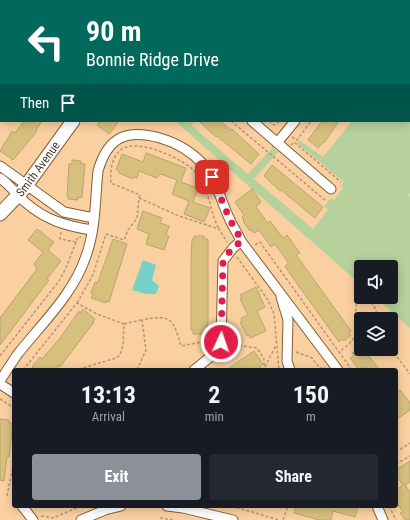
<!DOCTYPE html>
<html lang="en">
<head>
<meta charset="utf-8">
<style>
	:root { --surface:#171b24; --page:#242831; --text:#f1f3f6; --muted:#9ea1a6; --accent:#8c9099 }
	body { margin:0; font-family:"Roboto Condensed",sans-serif; background:var(--page); color:var(--text); height:100vh; display:flex; flex-direction:column; font-size:15px; white-space:nowrap }
	* { box-sizing:border-box; margin:0 }
	p { font-size:13px; color:var(--muted) }
	.icon { flex:none; width:22px; height:22px; fill:none; stroke:currentColor; stroke-width:2; stroke-linecap:round; stroke-linejoin:round }
	.map { position:relative; flex:1; overflow:hidden }
	.side { position:absolute; left:12px; top:368px; width:386px; height:140px; display:flex; flex-direction:column; background:var(--surface); border-radius:4px; box-shadow:0 2px 10px #0003 }
	.side>* { flex:none }
	.banner { position:absolute; left:0px; top:0px; width:410px; height:122px; box-shadow:0 2px 10px #0003; background:#00695c; color:#fff; overflow:hidden }
	.buttons { position:absolute; left:354px; top:260px; display:grid; gap:8px }
	.buttons a { display:grid; place-items:center; width:44px; height:44px; border-radius:4px; background:var(--surface); box-shadow:0 2px 10px #0003; font-size:20px }
	.pin { position:absolute; display:grid; place-items:center; width:34px; height:34px; color:#fff; margin:-17px; border-radius:8px; box-shadow:0 2px 6px #0006 }
	.me { position:absolute; width:44px; margin:-22px; rotate:3deg; stroke-linejoin:round; filter:drop-shadow(0 0 3px #0008) }
	.turn { display:flex; align-items:center; gap:14px; height:84px; padding:0 20px; font-size:18px }
	.turn .icon { width:52px; height:52px; stroke-width:2.5 }
	.turn b { display:block; font-size:28px; line-height:34px }
	.then { display:flex; align-items:center; height:38px; padding:0 20px; background:#0003; gap:8px; font-size:15px }
	.eta { display:flex; justify-content:space-evenly; align-items:center; height:68px; text-align:center }
	.eta b { font-size:24px; font-weight:700; line-height:28px }
	.button { display:flex; gap:8px; margin-top:auto; padding:8px 20px }
	.button a { flex:1; height:46px; border-radius:4px; background:var(--accent); color:#fff; font-size:16px; font-weight:700; line-height:46px; text-align:center }
	.button a+a { background:var(--page); color:var(--text) }
	.map>svg:first-child { display:block }
	.green { fill:#b6d19c }
	.water { fill:#76d1cb }
	.building { fill:#d7bf7e; stroke:#b9a56e }
	.lines { fill:none; stroke-linecap:round; stroke-linejoin:round }
	.street-casing { stroke:#845f33; stroke-width:11 }
	.secondary-casing { stroke:#845f33; stroke-width:15 }
	.path { stroke:#b69671; stroke-width:1.5; stroke-dasharray:3 2; stroke-linecap:butt }
	.street { stroke:#fff; stroke-width:9 }
	.secondary { stroke:#fff; stroke-width:13 }
	.route { stroke:#e11d48; stroke-width:7; stroke-dasharray:0 12.6 }
	.labels { text-anchor:middle; dominant-baseline:central; stroke-width:3.5; stroke-linejoin:round; paint-order:stroke }
	.street-label { font-size:12px; fill:#483724; stroke:#fdf9f4 }
</style>
</head>
<body>
<div class="map">
<svg width="410" height="520" viewBox="0 0 410 520">
	<rect width="100%" height="100%" fill="#fad0a1"/>
	<path class="green" d="M410,49V193L408,195L410,197V328L375,297H391V267H361V285L175,121H194L191,125L248,174L273,147L278,152L254,179L313,229L328,210L324,206L331,198L334,200L343,188L341,186L344,182L297,143L299,140L323,157L352,121H409Z"/>
	<path class="water" d="M143,260L156,265L152,280L159,286L156,294H146L132,290Z"/>
	<path class="building" d="M24,121H42L36,130L37,131L13,160L0,151L12,131L15,133Z
		M100,121H119L109,134L97,125Z
		M199,121H220L231,130L232,129L259,154L251,164L217,136L216,137Z
		M322,121H339L324,143L323,142L318,148L308,140Z
		M146,153L186,168L181,182L198,188L193,202L210,208L204,222L184,214L189,201L172,194L177,180L161,174L157,178L139,171L137,178L134,177L133,179L119,173V171L116,170L122,154L143,162Z
		M72,160L81,161V164H85L82,198L78,197V200L68,199V196H67L69,164H72Z
		M272,165L323,207L315,218L281,190L280,191L264,176Z
		M252,189L261,202L256,207L268,223L270,221L283,238L287,235L300,253L296,255L351,331L349,333L351,335L344,341L342,339L339,342L288,271L285,266L288,264V262L275,244L271,247L259,230L254,233L251,230L250,231L243,221L244,220L242,217L244,215L235,202Z
		M143,211L162,218L160,223L169,226L166,235L169,236L164,250L146,244L149,234L137,229Z
		M37,229L54,242L48,250L61,261L47,279L49,280L0,345V318L37,269L34,264L43,252L28,240Z
		M194,236H204V239H208V322L207,331H203V334H193V330H191V259L192,239H194Z
		M113,239L127,244L109,302L106,301V303L91,298L93,294L91,293L95,282L97,283L99,279Z
		M256,287L265,307L257,311L266,331L250,338L249,335L247,336L240,322H242L241,318L248,315L240,299L242,298L240,295Z
		M83,309L95,319L93,321L94,322L60,367L59,365L55,370H36L32,367L40,357L42,359L60,338L79,311L80,313Z
		M359,347L362,350L363,349L380,370H365L363,367L359,370L350,358L354,355L352,353Z
		M254,351L263,364L260,367L262,370H226Z
		M400,390L410,403V410L396,420V393Z
		M0,419L9,420V423H13L9,457H7L4,481L0,480Z
		M410,461V482L405,485L410,492V520H405L400,513L403,512L396,502V490L403,485L396,475V470Z
		M296,506H358L355,517L333,511L331,520H319L294,513Z"/>
	<g class="lines">
		<defs>
			<path id="street" d="M250,0L251,1
				M278,1V0
				M399,1L401,0
				M252,121L331,189
				M277,143L295,121
				M0,166L64,212L94,218
				M0,178C10,185 16,194 25,202C45,220 66,226 92,230
				M281,297L288,320L287,361L290,370
				M194,370L214,354L221,342L223,261L233,248L241,241
				M0,381C5,373 11,364 17,355C42,323 73,295 86,256C96,229 95,199 98,171C108,136 127,129 160,138C177,143 192,152 204,165C217,180 221,202 230,220C233,227 238,234 241,241L338,370
				M0,384L14,393
				M22,506L33,520
				M167,506L183,508L233,520
				M377,506L383,520
				M81,520L105,510L121,506"/>
			<g id="secondary">
				<path d="M152,1L153,0"/>
				<path id="s1" d="M0,214L23,190L73,121"/>
			</g>
		</defs>
		<use href="#street" class="street-casing"/>
		<use href="#secondary" class="secondary-casing"/>
		<path class="path" d="M232,0L233,1
			M383,0L384,1
			M294,1L295,0
			M377,1L379,0
			M387,1L388,0
			M409,14L410,16
			M231,121L326,201
			M269,121L274,125L280,121
			M292,137L297,140L311,121
			M291,145L294,142L341,182
			M139,198L140,195L111,183C110,171 111,157 122,149C138,138 185,159 196,173C210,189 209,211 219,229
			M61,232L60,239L76,242L78,237H81
			M255,245L260,242L339,352
			M237,257L268,300L274,314L279,370
			M77,303L93,275L106,234L124,240L128,230L137,218L139,198L179,216L219,229L227,242
			M124,324L141,320
			M229,344L257,348L264,359V370
			M391,349L410,374
			M296,352L312,358L319,367L323,369L325,367
			M0,356L59,281L66,268L76,242
			M265,367L276,345
			M23,370L77,303L97,314L124,324L123,345L120,355L116,358L76,370
			M137,370L146,350L142,320C171,314 173,318 181,346L212,340
			M352,370L339,352C367,332 351,329 357,302L361,299C373,299 376,309 378,319
			M0,399L14,408
			M396,452L410,443
			M396,464L410,456
			M7,496L14,461
			M232,506L279,520
			M389,506L396,520
			M41,516L53,518L81,506
			M160,518L174,520
			M283,520L288,506"/>
		<use href="#street" class="street"/>
		<use href="#secondary" class="secondary"/>
	</g>
	<g class="lines">
		<path class="route" d="M212,177L230,220L242,241L232,248L223,262L221,342"/>
	</g>
	<g class="labels">
		<g class="street-label">
			<text stroke="none"><textPath href="#s1" startOffset="59">Smith Avenue</textPath></text>
		</g>
	</g>
</svg>
<div class="buttons">
<a><svg class="icon" aria-label="sound" viewBox="0 0 24 24"><path d="M4 9h4l5-4v14l-5-4H4zM17 9q2 3 0 6"/></svg></a>
<a><svg class="icon" aria-label="layers" viewBox="0 0 24 24"><path d="M12 4l9 5-9 5-9-5zM3 14l9 5 9-5"/></svg></a>
</div>
<div class="pin" style="left:212px;top:177px;background:#d93025"><svg class="icon" aria-label="arrive" viewBox="0 0 24 24"><path d="M6 21V4h12l-3 4 3 4H6"/></svg></div>
<svg class="me" style="left:221px;top:342px" viewBox="-20 -20 40 40"><circle r="17" fill="#e11d48" stroke="#fff" stroke-width="3"/><path d="M0-11L8 9 0 5-8 9z" fill="#fff"/></svg>
<div class="banner">
<div class="turn"><svg class="icon" aria-label="left" viewBox="0 0 24 24"><path d="M17 20v-9H6M10 6l-5 5 5 5"/></svg><div><b>90 m</b>Bonnie Ridge Drive</div></div>
<div class="then">Then<svg class="icon" aria-label="arrive" viewBox="0 0 24 24"><path d="M6 21V4h12l-3 4 3 4H6"/></svg></div>
</div>
<section class="side">
<div class="eta">
<div><b>13:13</b><p>Arrival</p></div>
<div><b>2</b><p>min</p></div>
<div><b>150</b><p>m</p></div>
</div>
<div class="button"><a>Exit</a><a>Share</a></div>
</section>
</div>
</body>
</html>
